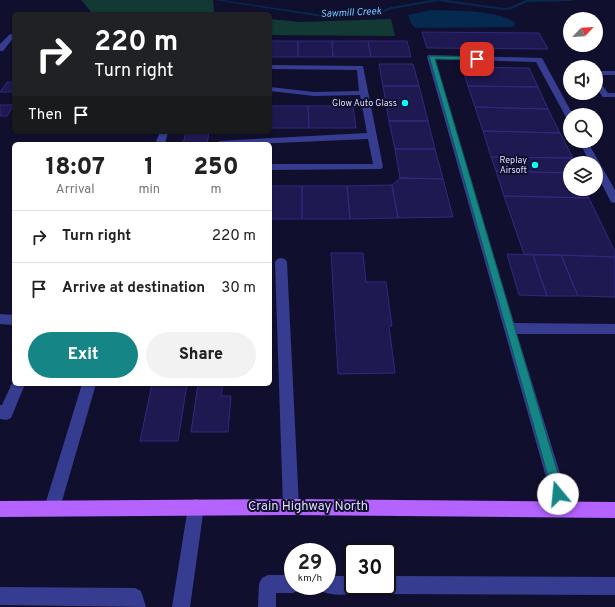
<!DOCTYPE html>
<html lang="en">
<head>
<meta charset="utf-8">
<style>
	:root { --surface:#fff; --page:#f2f2f2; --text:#222; --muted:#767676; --line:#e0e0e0; --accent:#168585 }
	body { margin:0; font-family:Overpass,sans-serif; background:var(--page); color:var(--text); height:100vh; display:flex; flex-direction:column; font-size:15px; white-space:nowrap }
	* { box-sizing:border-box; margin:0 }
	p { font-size:13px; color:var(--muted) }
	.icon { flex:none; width:22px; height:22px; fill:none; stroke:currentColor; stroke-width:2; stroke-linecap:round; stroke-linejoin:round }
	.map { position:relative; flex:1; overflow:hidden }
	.sheet { position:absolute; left:12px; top:142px; width:260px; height:244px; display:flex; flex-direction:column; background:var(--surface); border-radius:6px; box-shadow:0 1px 3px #0004 }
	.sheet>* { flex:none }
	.top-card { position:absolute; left:12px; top:12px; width:260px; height:122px; border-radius:6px; box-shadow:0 1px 3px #0004; background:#202124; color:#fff; overflow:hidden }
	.needle { width:26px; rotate:65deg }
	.controls { position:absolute; left:563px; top:12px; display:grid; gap:8px }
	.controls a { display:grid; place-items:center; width:40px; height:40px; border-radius:50%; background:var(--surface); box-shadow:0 1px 3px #0004; font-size:20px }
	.speed { position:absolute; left:284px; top:543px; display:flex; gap:8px; font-size:20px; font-weight:700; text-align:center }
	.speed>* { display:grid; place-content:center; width:52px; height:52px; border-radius:50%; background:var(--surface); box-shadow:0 1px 3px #0004; line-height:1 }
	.speed small { font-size:10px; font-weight:400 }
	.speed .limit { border:2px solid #111; border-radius:6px; background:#fff; color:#111 }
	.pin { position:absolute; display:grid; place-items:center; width:34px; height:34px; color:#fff; margin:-17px; border-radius:8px; box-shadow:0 2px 6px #0006 }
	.me { position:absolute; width:44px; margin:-22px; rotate:343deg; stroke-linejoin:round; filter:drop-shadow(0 0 3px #0008) }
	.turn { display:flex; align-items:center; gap:14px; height:84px; padding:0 16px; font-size:18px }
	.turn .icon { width:52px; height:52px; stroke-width:2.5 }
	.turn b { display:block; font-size:28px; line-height:34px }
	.then { display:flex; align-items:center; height:38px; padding:0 16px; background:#0003; gap:8px; font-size:15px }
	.eta { display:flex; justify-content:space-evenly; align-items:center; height:68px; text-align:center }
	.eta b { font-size:24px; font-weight:800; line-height:28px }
	.cta { display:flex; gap:8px; margin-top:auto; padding:8px 16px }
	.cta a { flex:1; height:46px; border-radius:24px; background:var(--accent); color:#fff; font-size:16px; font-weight:800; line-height:46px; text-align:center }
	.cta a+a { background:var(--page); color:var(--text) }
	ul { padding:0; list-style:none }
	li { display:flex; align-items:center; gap:12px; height:52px; padding:0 16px; border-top:1px solid var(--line) }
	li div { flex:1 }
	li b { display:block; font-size:15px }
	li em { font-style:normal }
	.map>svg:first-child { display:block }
	.green { fill:#123933 }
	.water { fill:#062950 }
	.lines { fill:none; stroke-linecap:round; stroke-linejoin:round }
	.stream { fill:#062950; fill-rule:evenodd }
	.building { fill:#1f1951; stroke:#31297f }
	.minor { fill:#363d91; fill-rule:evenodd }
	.major { fill:#b463ff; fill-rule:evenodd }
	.route { fill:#168585; stroke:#0e5656 }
	.poi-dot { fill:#08fffd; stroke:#110f2e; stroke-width:1.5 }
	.labels { text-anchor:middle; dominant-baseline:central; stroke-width:4; stroke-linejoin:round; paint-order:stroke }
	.far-poi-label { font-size:9px; fill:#dddcff; stroke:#110f2e; text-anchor:end }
	.far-water-label { font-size:10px; font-style:italic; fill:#6acaff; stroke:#110f2e }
	.near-street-label { font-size:13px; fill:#dddcff; stroke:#110f2e }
</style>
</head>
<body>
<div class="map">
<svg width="615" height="607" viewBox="0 0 615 607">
	<rect width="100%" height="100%" fill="#110f2e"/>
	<path class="green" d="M81,0H213L214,12L231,14H93Z
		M270,19L300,22L391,19L395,36L270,35Z"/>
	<path class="water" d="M431,10C455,11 495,9 516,23L513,27L415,28L411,23L408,15Z"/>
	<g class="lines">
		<path class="stream" d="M214,0H222L323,15L378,12L391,7L432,0H446L504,8L510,7L526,0H574L572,1L527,2L512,9L504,10L438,1L392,9L378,14L323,17Z"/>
	</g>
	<path class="building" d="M422,32L539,33L548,49L427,48Z
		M270,41H298V57H270Z
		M298,41H332L333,57H298Z
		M332,41H368L371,57H333Z
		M368,41H407L411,57H371Z
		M379,64H413L419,86H383Z
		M462,67L529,68L538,87L468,86Z
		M7,82H14V92H0Z
		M383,86H419L428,121H389Z
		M468,86L538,87L548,109L475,107Z
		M0,105H14L7,116H0Z
		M270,106H308L309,128H270Z
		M308,106H353L356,128H309Z
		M475,107L548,109L560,133L483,131Z
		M389,121H428L435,149H395Z
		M483,131L560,133L573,158L491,157Z
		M186,132H209L207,144H183Z
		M395,149H435L443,179L400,178Z
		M491,157L573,158L575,163H570V173L496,171Z
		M496,171L570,173V189H584L589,198L504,196Z
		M400,178L443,179L453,217L398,218L392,185Z
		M392,185L398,218L350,219L347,186Z
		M270,186H302V219H270Z
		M302,186H347L350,219H302Z
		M504,196L589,198L615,252V257L524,254Z
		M331,253H363L366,282H386L392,326H389L395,373L338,374Z
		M507,254L533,255L547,296L519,295Z
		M533,255H561L578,296H547Z
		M561,255L615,257V297L578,296Z
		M152,384H187L178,441H140Z
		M198,384H223L221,396H231L228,432H191Z"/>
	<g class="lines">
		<path class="minor" d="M11,34L13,35L14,37L3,51H0V44L9,35Z
			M428,55L542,58L573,115H570V120L567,119L536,62L435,59L514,323L615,324V334H517L571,509L569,515L563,517L557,515L555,509L427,57Z
			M270,65L363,66L383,167L381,169L270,170V164H373L368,139L253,144H214L219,141L367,133L360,95L314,96L270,91V87L314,92L359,91L357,70L270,69Z
			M596,71H615V75H596Z
			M596,81H599L608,93H615V97H603L596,88Z
			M160,132H168L165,144H155Z
			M579,141H587L615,190V203L611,202L596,173V163H590Z
			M281,258L285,259L287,262L299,507L297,513L291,515L285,513L283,507L275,262L277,259Z
			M0,314L14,315V325L0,324Z
			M14,379V384H25L11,418L6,420L0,419V405H2Z
			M82,384H96L60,508L58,514L52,516L46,514L44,508Z
			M196,499L202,501L204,507L190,607H172L188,507L190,501Z
			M268,575H293V586H301L299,590L293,593H276V607H258L259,584L262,578Z
			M327,576H353V586H361L359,591C348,596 332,596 321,591L319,586H327Z
			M387,576L615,577V595L387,594L381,591L379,586H387Z
			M0,587L135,588L141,591L146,607L0,605Z"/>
		<path class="major" d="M291,499L615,502V518L291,515L0,517V501Z"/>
	</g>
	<path class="route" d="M429,56L477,57L480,59L477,60L435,59L564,494L563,498L558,500L554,498L553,494Z"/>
	<g class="poi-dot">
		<circle cx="405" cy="103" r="4"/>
		<circle cx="535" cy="165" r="4"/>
	</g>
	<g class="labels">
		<g class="far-poi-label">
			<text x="397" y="103">Glow Auto Glass</text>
			<text x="527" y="160">Replay<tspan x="527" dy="10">Airsoft</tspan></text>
		</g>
		<g class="far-water-label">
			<text transform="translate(351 13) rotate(-3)">Sawmill Creek</text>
		</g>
		<g class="near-street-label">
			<text x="308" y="507">Crain Highway North</text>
		</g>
	</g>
</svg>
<div class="controls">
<a><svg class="needle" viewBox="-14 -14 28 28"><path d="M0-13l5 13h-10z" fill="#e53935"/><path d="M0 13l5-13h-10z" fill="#767676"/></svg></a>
<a><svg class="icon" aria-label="sound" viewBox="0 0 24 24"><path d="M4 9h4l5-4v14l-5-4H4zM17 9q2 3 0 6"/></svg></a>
<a><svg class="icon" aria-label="search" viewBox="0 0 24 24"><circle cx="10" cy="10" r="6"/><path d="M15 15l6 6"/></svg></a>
<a><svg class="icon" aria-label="layers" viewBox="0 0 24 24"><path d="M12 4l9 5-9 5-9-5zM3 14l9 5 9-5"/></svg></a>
</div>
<div class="speed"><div>29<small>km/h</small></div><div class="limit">30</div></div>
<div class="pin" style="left:477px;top:59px;background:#d93025"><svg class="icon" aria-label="arrive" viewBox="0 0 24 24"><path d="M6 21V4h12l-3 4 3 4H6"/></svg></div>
<svg class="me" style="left:558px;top:494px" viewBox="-20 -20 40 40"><circle r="19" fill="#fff"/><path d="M0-13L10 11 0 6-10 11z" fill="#168585"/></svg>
<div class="top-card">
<div class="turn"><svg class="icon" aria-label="right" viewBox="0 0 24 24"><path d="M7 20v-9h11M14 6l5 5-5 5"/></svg><div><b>220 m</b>Turn right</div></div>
<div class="then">Then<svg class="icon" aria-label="arrive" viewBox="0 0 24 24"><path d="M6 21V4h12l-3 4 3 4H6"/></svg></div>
</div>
<section class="sheet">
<div class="eta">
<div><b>18:07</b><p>Arrival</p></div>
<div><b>1</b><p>min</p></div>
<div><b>250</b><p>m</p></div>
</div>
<ul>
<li><svg class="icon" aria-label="right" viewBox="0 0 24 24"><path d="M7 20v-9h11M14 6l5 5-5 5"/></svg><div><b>Turn right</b></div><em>220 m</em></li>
<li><svg class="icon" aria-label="arrive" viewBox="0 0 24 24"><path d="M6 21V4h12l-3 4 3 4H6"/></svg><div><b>Arrive at destination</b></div><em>30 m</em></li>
</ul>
<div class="cta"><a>Exit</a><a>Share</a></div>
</section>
</div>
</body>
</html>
